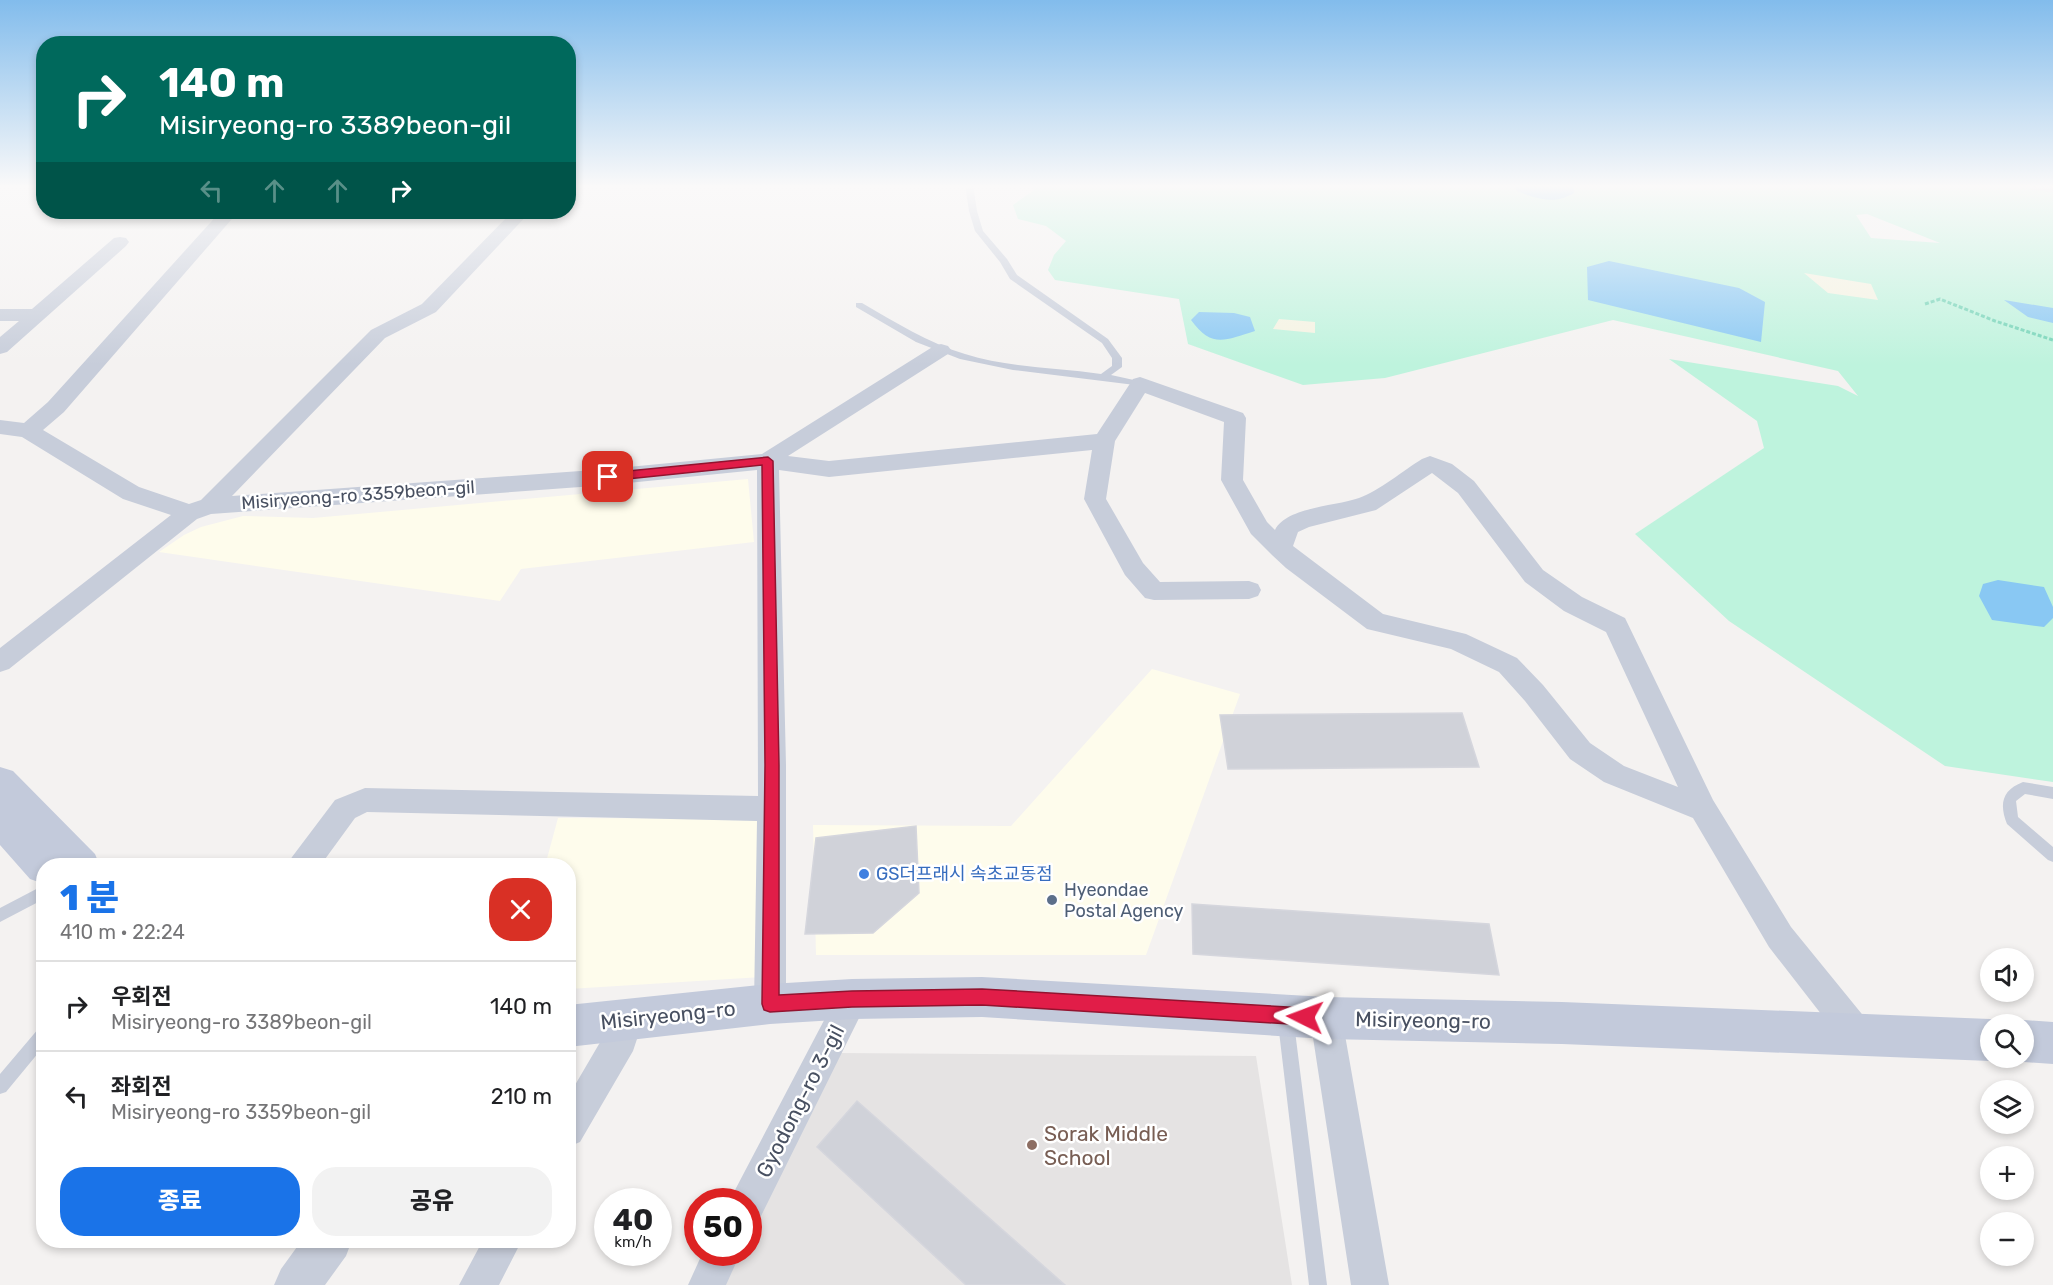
<!DOCTYPE html>
<html lang="ko">
<head>
<meta charset="utf-8">
<style>
	:root { --surface:#fff; --page:#f2f2f2; --text:#202124; --muted:#757577; --line:#e0e0e0; --accent:#1a73e8 }
	body { margin:0; font-family:Rubik,"Noto Sans KR",sans-serif; background:var(--page); color:var(--text); height:100vh; display:flex; flex-direction:column; font-size:22px; white-space:nowrap }
	* { box-sizing:border-box; margin:0 }
	p { font-size:20px; color:var(--muted) }
	.icon { flex:none; width:33px; height:33px; fill:none; stroke:currentColor; stroke-width:2; stroke-linecap:round; stroke-linejoin:round }
	.map { position:relative; flex:1; overflow:hidden }
	.sheet { position:absolute; left:36px; top:858px; width:540px; height:390px; display:flex; flex-direction:column; background:var(--surface); border-radius:24px; box-shadow:0 3px 9px #0003 }
	.sheet>* { flex:none }
	.banner { position:absolute; left:36px; top:36px; width:540px; height:183px; border-radius:24px; box-shadow:0 3px 9px #0003; background:#00695c; color:#fff; overflow:hidden }
	.controls { position:absolute; left:1980px; top:948px; display:grid; gap:12px }
	.controls a { display:grid; place-items:center; width:54px; height:54px; border-radius:50%; background:var(--surface); box-shadow:0 3px 9px #0003; font-size:30px }
	.speed { position:absolute; left:594px; top:1188px; display:flex; gap:12px; font-size:30px; font-weight:700; text-align:center }
	.speed>* { display:grid; place-content:center; width:78px; height:78px; border-radius:50%; background:var(--surface); box-shadow:0 3px 9px #0003; line-height:1 }
	.speed small { font-size:15px; font-weight:400 }
	.speed .limit { border:9px solid #d22; background:#fff; color:#111 }
	.pin { position:absolute; display:grid; place-items:center; width:51px; height:51px; color:#fff; margin:-26px; border-radius:12px; box-shadow:0 3px 9px #0006 }
	.me { position:absolute; width:66px; margin:-33px; rotate:273deg; stroke-linejoin:round; filter:drop-shadow(0 0 4px #0008) }
	.turn { display:flex; align-items:center; gap:21px; height:126px; padding:0 24px; font-size:27px }
	.turn .icon { width:78px; height:78px; stroke-width:2.5 }
	.turn b { display:block; font-size:42px; line-height:51px }
	.lanes { display:flex; align-items:center; height:57px; padding:0 24px; background:#0003; justify-content:center; gap:30px; direction:ltr }
	.lanes .off { opacity:.35 }
	.round { display:grid; place-items:center; flex:none; width:63px; height:63px; border-radius:24px; background:var(--page) }
	.overview { display:flex; align-items:center; justify-content:space-between; height:102px; padding:0 24px }
	h1 { font-size:36px; font-weight:800; line-height:45px; color:var(--accent) }
	.button { display:flex; gap:12px; margin-top:auto; padding:12px 24px }
	.button a { flex:1; height:69px; border-radius:24px; background:var(--accent); color:#fff; font-size:24px; font-weight:800; line-height:69px; text-align:center }
	.button a+a { background:var(--page); color:var(--text) }
	ul { padding:0; list-style:none }
	li { display:flex; align-items:center; gap:18px; height:90px; padding:0 24px; border-top:2px solid var(--line) }
	li div { flex:1 }
	li b { display:block; font-size:22px }
	li em { font-style:normal }
	.map>svg:first-child { display:block }
	.commercial { fill:#fefcec }
	.education { fill:#e5e3e3 }
	.green { fill:#bef3dd; fill-rule:evenodd }
	.sand { fill:#f5f3e2 }
	.water { fill:#89c8f3 }
	.building { fill:#d0d2d9; stroke:#d5d6dd; stroke-width:1.5 }
	.lines { fill:none; stroke-linecap:round; stroke-linejoin:round }
	.path { stroke:#73d4b7; stroke-width:3; stroke-dasharray:4 2; stroke-linecap:butt }
	.service { fill:#c7cdda; fill-rule:evenodd }
	.minor { fill:#c7cdda; fill-rule:evenodd }
	.tertiary { fill:#c7cdda; fill-rule:evenodd }
	.secondary { fill:#c3cadb; fill-rule:evenodd }
	.route { fill:#e11d48; stroke:#92132f; stroke-width:1.5 }
	.shop-dot { fill:#3f7fe0; stroke:#fff; stroke-width:2 }
	.service-dot { fill:#5c6f8a; stroke:#fff; stroke-width:2 }
	.education-dot { fill:#8d6e63; stroke:#fff; stroke-width:2 }
	.labels { text-anchor:middle; dominant-baseline:central; stroke-width:5; stroke-linejoin:round; paint-order:stroke }
	.street-label { font-size:18px; fill:#485061; stroke:#fff }
	.shop-label { font-size:18px; fill:#366cbe; stroke:#fff; text-anchor:start }
	.service-label { font-size:18px; fill:#4e5e75; stroke:#fff; text-anchor:start }
	.near-street-label { font-size:21px; fill:#485061; stroke:#fff }
	.near-education-label { font-size:21px; fill:#785e54; stroke:#fff; text-anchor:start }
</style>
</head>
<body>
<div class="map">
<svg width="2053" height="1285" viewBox="0 0 2053 1285">
	<rect width="100%" height="100%" fill="#f4f2f1"/>
	<path class="commercial" d="M748,479L754,542L521,569L500,601L159,552L184,535L201,527L243,516L313,518Z
		M1152,669L1240,694L1146,955H816L813,825L1011,826Z
		M558,818L762,819V977L569,989L568,866H545Z"/>
	<path class="education" d="M840,1053L1256,1056L1292,1285H722L739,1253L748,1252L749,1233Z"/>
	<path class="green" d="M1032,185H2053V782L1945,766L1729,621L1635,534L1764,448L1757,421L1669,359L1838,386L1858,396L1838,371L1613,320L1385,378L1303,385L1188,344L1179,299L1055,280L1048,270L1054,255L1066,241L1046,226L1018,219L1013,205L1034,190ZM1867,214L1940,243L1871,238L1856,215Z"/>
	<path class="sand" d="M1804,273L1871,284L1878,300L1828,293Z
		M1279,319L1315,322V333L1273,329Z"/>
	<path class="water" d="M1514,185H1570L1574,186V193C1554,205 1537,199 1517,191Z
		M1609,261L1739,288L1765,302L1761,342L1588,300L1587,267Z
		M2004,300L2053,308V323L2028,317Z
		M1199,312L1234,313L1250,317L1255,331C1225,340 1212,349 1191,320Z
		M1998,580L2044,587L2053,607V618L2044,627L1992,620L1979,596L1983,584Z"/>
	<path class="building" d="M1462,713L1479,767L1228,769L1220,715Z
		M916,826L919,893L873,933L805,934L816,838Z
		M1192,904L1489,924L1499,975L1193,954Z
		M857,1101L1065,1285H966L817,1147Z"/>
	<g class="lines">
		<path class="path" d="M1925,304L1940,299L1995,321L2053,340"/>
		<path class="service" d="M965,185H973L977,211L983,231L1007,259L1017,275L1108,339L1122,358V367L1111,375L1143,382V386L1013,370L960,359L916,342L856,307V303H862C895,322 928,343 965,354C1009,368 1056,367 1101,374L1112,366V358L1102,343L1010,279L1000,262L975,231L969,211Z
			M2023,782L2053,787V799L2025,794L2016,801L2018,817L2053,847V862L2048,860L2007,824C1999,804 2002,790 2023,782Z
			M44,885V899L0,922V908Z
			M1286,1015L1291,1018L1294,1023L1327,1285H1309L1278,1023L1281,1018Z
			M44,1026V1046L6,1092L0,1094V1074L39,1028Z"/>
		<path class="minor" d="M220,212H238L64,412L43,430L139,487L189,504L201,500L371,330L422,304L512,212H530L436,312L385,338L232,496L608,469L762,454L934,346L941,344L948,346L951,350L948,354L788,456L829,461L1097,434L1133,379L1140,377L1243,413L1246,418L1243,480L1267,522L1275,530C1286,507 1337,506 1359,498C1379,491 1404,470 1422,459L1430,456L1452,464L1474,481L1543,570L1582,597L1625,618L1713,800L1791,927L1870,1024L1874,1035L1870,1046L1858,1051L1846,1046L1769,947L1693,818L1604,782L1570,759L1525,701L1499,672L1451,649L1367,629L1286,568L1272,555L1251,534L1221,480L1224,422L1145,393L1115,441L1106,499L1143,563L1160,582L1249,581L1258,584L1261,590L1258,596L1249,599L1154,600L1145,598L1125,575L1084,499L1092,450L829,477L779,470L786,765V1004L781,1015L770,1020L759,1015L754,1004L757,821L367,812L355,818L320,866H287L292,857L335,800L365,788L758,796L757,470L608,485L211,514L197,519L9,669L0,672V648L171,515L123,499L22,437L0,434V420L24,423L48,402ZM1432,473L1458,493L1525,582L1564,611L1606,632L1678,787L1624,766L1590,743L1543,685L1517,658L1466,634L1383,614L1293,546L1298,532L1309,527L1376,510Z
			M120,237L126,238L129,242L126,246L7,352L0,354V337L19,321H0V309H32L114,238Z
			M852,983L863,988L868,999L863,1010L761,1216L748,1221V1202H731L735,1190L841,988Z
			M1326,1002L1337,1007L1342,1018L1389,1285H1351L1310,1018L1315,1007Z
			M621,1023L633,1027L637,1039L633,1051L580,1142L568,1147V1097L609,1027Z
			M483,1240H522L499,1285H459Z
			M703,1252H741L726,1285H688Z"/>
		<path class="tertiary" d="M2028,185H2053V192L2031,190Z
			M302,1240H352L346,1256L325,1285H274L281,1269Z"/>
		<path class="secondary" d="M0,767L13,771L95,854L100,866H44V884L30,879L0,845Z
			M982,977L1326,997L1562,1002L1990,1019L2004,1024H1990V1058H1999L1990,1061L1562,1044L1326,1039L982,1017L852,1019L770,1024L568,1047V1005L770,984L852,979Z
			M2024,1020L2053,1022V1064L2024,1062L2013,1058H2024V1024H2013Z"/>
	</g>
	<linearGradient id="sky" x2="0" y2="1"><stop stop-color="#82bcec"/><stop offset="0.51" stop-color="#faf9f9"/><stop offset="1" stop-color="#faf9f9" stop-opacity="0"/></linearGradient>
	<rect width="2053" height="365" fill="url(#sky)"/>
	<path class="route" d="M768,457L773,461L779,765V995L852,991L982,989L1305,1008L1312,1011L1314,1017L1312,1023L1305,1025L982,1005L852,1007L770,1012L764,1010L762,1004L765,765L762,465L608,481L602,477L608,473Z"/>
	<circle class="shop-dot" cx="864" cy="874" r="6"/>
	<circle class="service-dot" cx="1052" cy="900" r="6"/>
	<circle class="education-dot" cx="1032" cy="1145" r="6"/>
	<g class="labels">
		<g class="street-label">
			<text transform="translate(358 495) rotate(-4)">Misiryeong-ro 3359beon-gil</text>
		</g>
		<g class="shop-label">
			<text x="876" y="874">GS더프래시 속초교동점</text>
		</g>
		<g class="service-label">
			<text x="1064" y="890">Hyeondae<tspan x="1064" dy="21">Postal Agency</tspan></text>
		</g>
		<g class="near-street-label">
			<text transform="translate(668 1015) rotate(-6)">Misiryeong-ro</text>
			<text transform="translate(1423 1020) rotate(1)">Misiryeong-ro</text>
			<text transform="translate(800 1101) rotate(-63)">Gyodong-ro 3-gil</text>
		</g>
		<g class="near-education-label">
			<text x="1044" y="1133">Sorak Middle<tspan x="1044" dy="24">School</tspan></text>
		</g>
	</g>
</svg>
<div class="controls">
<a><svg class="icon" aria-label="sound" viewBox="0 0 24 24"><path d="M4 9h4l5-4v14l-5-4H4zM17 9q2 3 0 6"/></svg></a>
<a><svg class="icon" aria-label="search" viewBox="0 0 24 24"><circle cx="10" cy="10" r="6"/><path d="M15 15l6 6"/></svg></a>
<a><svg class="icon" aria-label="layers" viewBox="0 0 24 24"><path d="M12 4l9 5-9 5-9-5zM3 14l9 5 9-5"/></svg></a>
<a>+</a>
<a>−</a>
</div>
<div class="speed"><div>40<small>km/h</small></div><div class="limit">50</div></div>
<div class="pin" style="left:608px;top:477px;background:#d93025"><svg class="icon" aria-label="arrive" viewBox="0 0 24 24"><path d="M6 21V4h12l-3 4 3 4H6"/></svg></div>
<svg class="me" style="left:1305px;top:1017px" viewBox="-20 -20 40 40"><path d="M0-17L14 15 0 8-14 15z" fill="#e11d48" stroke="#fff" stroke-width="4"/></svg>
<div class="banner">
<div class="turn"><svg class="icon" aria-label="right" viewBox="0 0 24 24"><path d="M7 20v-9h11M14 6l5 5-5 5"/></svg><div><b>140 m</b>Misiryeong-ro 3389beon-gil</div></div>
<div class="lanes"><svg class="icon off" aria-label="left" viewBox="0 0 24 24"><path d="M17 20v-9H6M10 6l-5 5 5 5"/></svg><svg class="icon off" aria-label="ahead" viewBox="0 0 24 24"><path d="M12 20V5M6 11l6-6 6 6"/></svg><svg class="icon off" aria-label="ahead" viewBox="0 0 24 24"><path d="M12 20V5M6 11l6-6 6 6"/></svg><svg class="icon" aria-label="right" viewBox="0 0 24 24"><path d="M7 20v-9h11M14 6l5 5-5 5"/></svg></div>
</div>
<section class="sheet">
<div class="overview"><div><h1>1 분</h1><p>410 m · 22:24</p></div><a class="round" style="background:#d93025;color:#fff"><svg class="icon" aria-label="close" viewBox="0 0 24 24"><path d="M6 6l12 12M18 6L6 18"/></svg></a></div>
<ul>
<li><svg class="icon" aria-label="right" viewBox="0 0 24 24"><path d="M7 20v-9h11M14 6l5 5-5 5"/></svg><div><b>우회전</b><p>Misiryeong-ro 3389beon-gil</p></div><em>140 m</em></li>
<li><svg class="icon" aria-label="left" viewBox="0 0 24 24"><path d="M17 20v-9H6M10 6l-5 5 5 5"/></svg><div><b>좌회전</b><p>Misiryeong-ro 3359beon-gil</p></div><em>210 m</em></li>
</ul>
<div class="button"><a>종료</a><a>공유</a></div>
</section>
</div>
</body>
</html>
